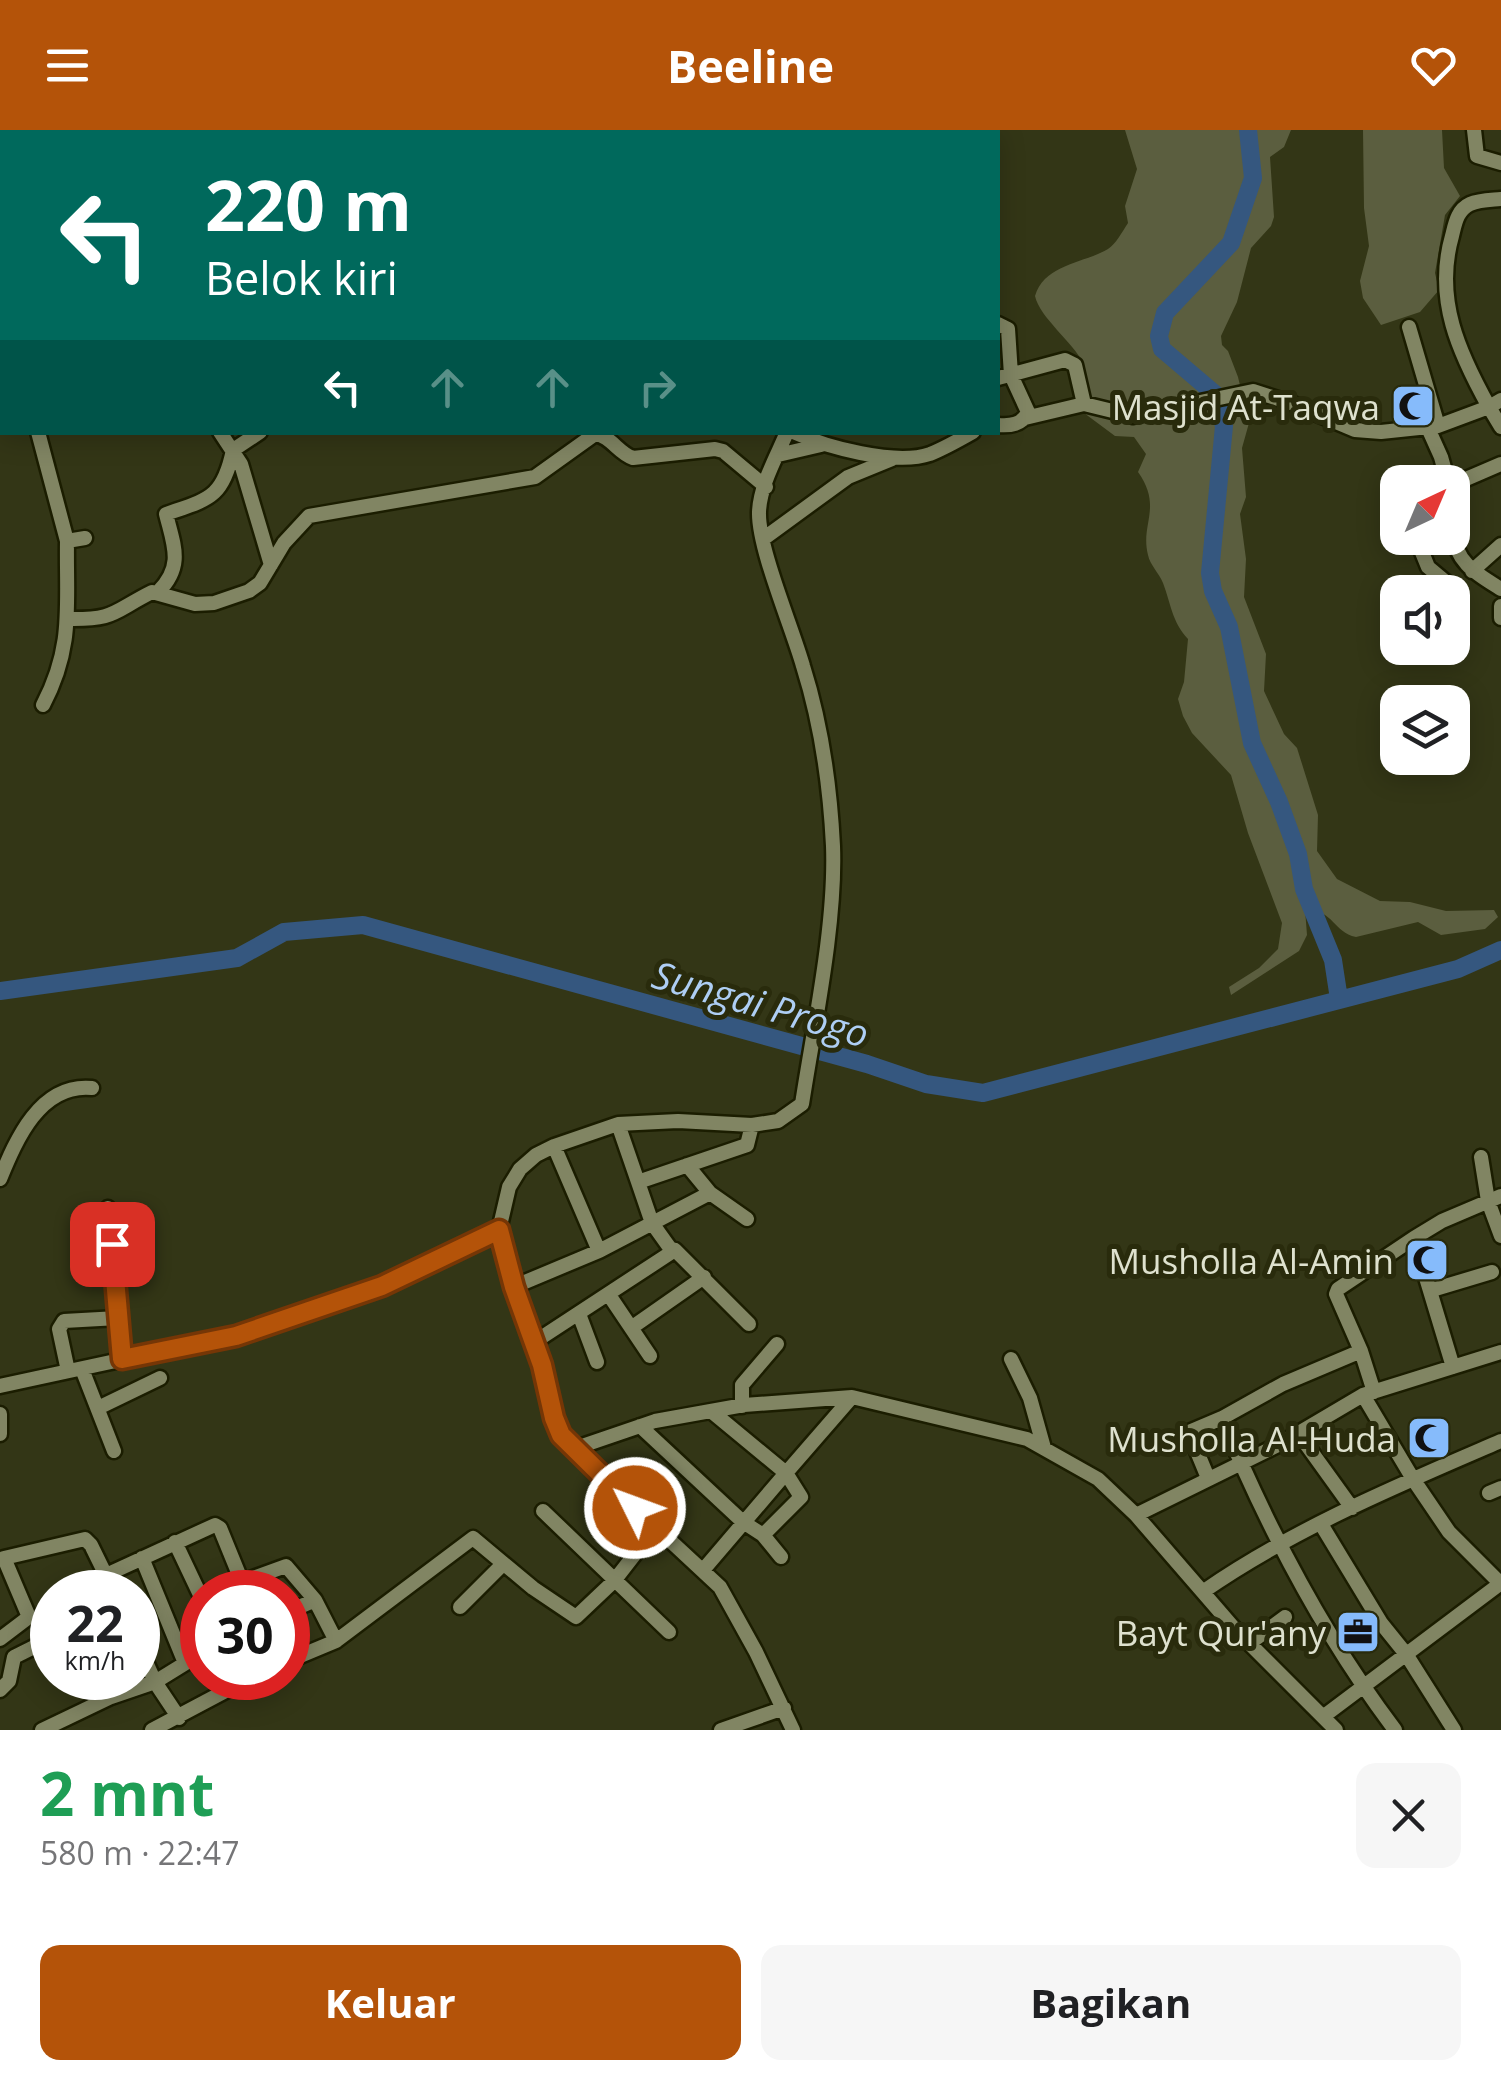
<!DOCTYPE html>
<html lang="id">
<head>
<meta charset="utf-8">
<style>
	:root { --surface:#fff; --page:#f6f6f6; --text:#202124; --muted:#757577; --accent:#b45309 }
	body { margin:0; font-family:"Open Sans",sans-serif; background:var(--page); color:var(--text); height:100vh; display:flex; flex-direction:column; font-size:38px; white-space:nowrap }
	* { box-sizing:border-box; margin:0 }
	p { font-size:32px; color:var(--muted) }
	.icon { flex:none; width:55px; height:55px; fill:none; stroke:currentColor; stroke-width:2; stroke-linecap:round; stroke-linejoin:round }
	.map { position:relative; height:1600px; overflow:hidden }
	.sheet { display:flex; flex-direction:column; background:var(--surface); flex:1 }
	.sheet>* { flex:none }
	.hud { position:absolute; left:0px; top:0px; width:1000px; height:305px; box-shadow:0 5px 25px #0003; background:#00695c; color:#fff; overflow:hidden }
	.needle { width:65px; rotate:44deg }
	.tools { position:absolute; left:1380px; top:335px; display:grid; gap:20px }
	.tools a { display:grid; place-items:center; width:90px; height:90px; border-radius:20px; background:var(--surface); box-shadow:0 5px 25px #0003; font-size:50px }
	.speed { position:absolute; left:30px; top:1440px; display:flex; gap:20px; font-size:50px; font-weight:700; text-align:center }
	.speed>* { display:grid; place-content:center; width:130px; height:130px; border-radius:50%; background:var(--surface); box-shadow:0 5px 25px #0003; line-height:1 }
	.speed small { font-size:25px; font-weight:400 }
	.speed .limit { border:15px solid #d22; background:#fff; color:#111 }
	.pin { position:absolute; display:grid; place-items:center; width:85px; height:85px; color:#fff; margin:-42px; border-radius:20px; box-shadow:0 5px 15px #0006 }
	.me { position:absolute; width:110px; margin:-55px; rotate:312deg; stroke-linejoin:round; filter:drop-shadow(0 0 8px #0008) }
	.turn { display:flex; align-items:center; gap:35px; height:210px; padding:0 40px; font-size:45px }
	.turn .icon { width:130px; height:130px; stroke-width:2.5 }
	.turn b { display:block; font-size:70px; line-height:85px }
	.lanes { display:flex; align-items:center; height:95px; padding:0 40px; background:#0003; justify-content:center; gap:50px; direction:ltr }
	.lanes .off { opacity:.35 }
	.round { display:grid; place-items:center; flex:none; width:105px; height:105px; border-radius:20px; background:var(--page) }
	.headline { display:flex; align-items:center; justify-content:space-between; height:170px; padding:0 40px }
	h1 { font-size:60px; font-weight:700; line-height:75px; color:#1e9e55 }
	.action { display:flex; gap:20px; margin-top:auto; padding:20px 40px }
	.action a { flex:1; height:115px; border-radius:20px; background:var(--accent); color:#fff; font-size:40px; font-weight:700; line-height:115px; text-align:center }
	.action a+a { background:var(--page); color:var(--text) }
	header { display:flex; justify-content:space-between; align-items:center; height:130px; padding:0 40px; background:var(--accent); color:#fff; font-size:45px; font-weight:700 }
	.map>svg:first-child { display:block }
	.green { fill:#5b5e3f }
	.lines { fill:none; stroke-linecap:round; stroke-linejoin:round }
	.river { stroke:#35577f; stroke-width:18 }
	.minor-casing { stroke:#1b1d00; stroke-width:19 }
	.minor { stroke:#818563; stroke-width:14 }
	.route-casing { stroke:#753606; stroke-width:25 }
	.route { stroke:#b45309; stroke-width:18 }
	.labels { text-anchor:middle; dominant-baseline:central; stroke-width:10; stroke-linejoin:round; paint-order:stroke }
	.poi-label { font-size:35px; fill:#dee1ce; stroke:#292b0c; text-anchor:end }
	.water-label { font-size:38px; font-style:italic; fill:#aecef4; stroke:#292b0c }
</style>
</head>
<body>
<header><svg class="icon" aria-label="menu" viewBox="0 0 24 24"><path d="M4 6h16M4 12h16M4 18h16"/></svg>Beeline<svg class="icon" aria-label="heart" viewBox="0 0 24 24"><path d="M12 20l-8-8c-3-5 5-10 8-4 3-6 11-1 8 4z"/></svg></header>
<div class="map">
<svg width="1501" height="1600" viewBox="0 0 1501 1600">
	<rect width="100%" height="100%" fill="#333616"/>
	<path class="green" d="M1125,0H1291L1284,17L1270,27L1274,87L1271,96L1251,118L1237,172L1221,206L1222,215L1228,221L1238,247L1249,293L1242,318L1246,367L1240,384L1246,429L1244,467L1266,524L1264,561L1284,604L1297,618L1318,685L1317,721L1337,749L1380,771L1410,772L1446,781L1494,780L1498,787L1485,799L1441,805L1418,792L1356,807C1333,802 1335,781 1305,779L1307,805L1299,821L1231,865L1229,857L1259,838L1278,819L1282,793L1248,703L1231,645L1192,603L1183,586L1178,569L1184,552L1188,509C1172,492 1171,474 1163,453C1159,443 1150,435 1148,425C1140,394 1163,377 1138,342L1146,324L1134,307L1115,306L1080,280L1073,250L1084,234C1072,211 1040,188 1035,166C1045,134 1082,134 1108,119C1116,114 1122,102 1128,93L1125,76L1137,39Z
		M1363,0H1442L1444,38L1460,66L1445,85L1435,143L1439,160L1420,182L1381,195L1363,168L1360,151L1369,116L1364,78Z"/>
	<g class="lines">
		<path class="river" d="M1248,0L1253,48L1231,113L1165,183L1159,206L1162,219L1215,264L1224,296L1210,443L1213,461L1229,497L1252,613L1279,672L1298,724L1304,759L1333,830L1339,869
			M0,861L237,828L284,802L363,795L867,934L926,954L983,963L1458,839L1501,820"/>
		<defs>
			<path id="minor" d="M1474,0L1477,26L1501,33
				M947,2L948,0
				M0,18L2,26
				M1501,69C1491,70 1479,70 1470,74C1457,80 1455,94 1452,106C1434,169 1459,223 1489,277L1501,270
				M998,194L1008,199L1011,245L1028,282C1022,295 1010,296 998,295
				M1409,197L1438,296
				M998,248L1065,230L1075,235L1084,274L1133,286L1253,261L1291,273L1355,300L1381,302L1438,296L1489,277L1501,297
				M0,269L2,267
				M1025,288L1084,274
				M1428,298L1441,327L1448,352
				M38,302L67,411L85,408
				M220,302L241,334L271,435
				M787,302C777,326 760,355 759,382C758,418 792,497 803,536C821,593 830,656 833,716C836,794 814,896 802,974L778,991L752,995L678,991L618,994L554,1016L536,1025L520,1039L509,1057L499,1100L513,1157L542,1235L554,1288L561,1305L592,1338L720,1457L756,1522L793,1600
				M793,302C826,317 895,336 930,324C945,318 959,310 973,302
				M778,325L821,315
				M1452,355L1501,334
				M1452,400C1456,433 1475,443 1501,459
				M1430,408L1421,411L1419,415L1428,437L1459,463L1452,472
				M763,409L848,347L892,329
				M1472,441L1501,415
				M158,462C184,436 174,416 166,384C209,369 223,368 233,320L260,302
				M1501,476V488
				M67,489C116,490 112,482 152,462L195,474L214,473L249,461L260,453L284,413L309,386L535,347L595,304C611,306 618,323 633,328L715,319L723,321L766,357
				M43,575C74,516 66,475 67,411
				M618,994L638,1052L747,1015L752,995
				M1481,1027L1488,1071L1501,1106
				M0,1049C16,1010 40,953 92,958
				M638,1052L652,1093L672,1121
				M710,1063L747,1089
				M108,1078L123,1229
				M1414,1108L1442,1091L1501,1066
				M599,1121L710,1063L687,1035
				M513,1157L599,1121L554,1016
				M1432,1160L1492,1142
				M609,1165L650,1226
				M579,1184L597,1232
				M631,1198L704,1147
				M533,1213L675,1120L749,1194
				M1361,1221L1374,1262
				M1011,1229L1030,1268L1044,1318
				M82,1239L114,1321
				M68,1241L59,1199L64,1191L118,1188
				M0,1256L236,1205L382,1156L499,1100
				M1363,1265L1413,1349L1449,1402L1501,1454
				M742,1276V1255L777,1214
				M98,1278L160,1248
				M0,1284V1304
				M1222,1288L1283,1254L1361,1221L1336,1164L1338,1159L1414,1108L1453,1237
				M640,1296L743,1392L763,1405L781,1427
				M1298,1303L1352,1378
				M573,1319L655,1291L744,1275L852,1267L1027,1309L1098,1349L1136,1385
				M1208,1348L1189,1302L1222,1288C1267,1397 1324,1506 1395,1600
				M1489,1363L1501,1358
				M543,1381L669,1502
				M1321,1394L1381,1493L1406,1524L1454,1600
				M763,1405L801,1367L786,1343L852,1267
				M175,1412L202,1469
				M142,1428L185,1533
				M704,1439L786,1343L711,1281
				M106,1445L215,1395L220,1398L242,1452L286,1436L315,1470
				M1204,1461C1295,1398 1399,1355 1501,1311
				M460,1477L503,1434
				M288,1482L315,1470L336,1511L288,1531
				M0,1509L29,1487L4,1428L85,1409L91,1415L114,1462
				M336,1511L473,1408L533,1458L576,1487L614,1451L656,1397
				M1250,1513L1285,1487
				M138,1514L155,1552L179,1588
				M103,1548L111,1567
				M0,1560L9,1551L14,1527L52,1508
				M1324,1586L1501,1453
				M42,1600L111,1567L155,1552L202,1523
				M152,1600L250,1548
				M721,1600L784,1578
				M1336,1600L1233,1497L1136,1385L1280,1314L1363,1265L1501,1222"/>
		</defs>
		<use href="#minor" class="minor-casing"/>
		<use href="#minor" class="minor"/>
	</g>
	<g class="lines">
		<defs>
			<path id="route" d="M112,1114L122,1229L236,1206L382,1156L499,1100L514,1157L542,1235L554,1288L561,1305L635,1378"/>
		</defs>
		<use href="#route" class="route-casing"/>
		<use href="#route" class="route"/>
	</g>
	<defs>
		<symbol id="mosque-square" viewBox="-11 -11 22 22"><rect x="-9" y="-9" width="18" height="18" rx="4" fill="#86bbfb" stroke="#292b0c"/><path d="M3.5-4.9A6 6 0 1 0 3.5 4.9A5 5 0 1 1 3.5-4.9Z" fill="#111"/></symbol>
		<symbol id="office-square" viewBox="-11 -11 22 22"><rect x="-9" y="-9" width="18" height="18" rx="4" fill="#86bbfb" stroke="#292b0c"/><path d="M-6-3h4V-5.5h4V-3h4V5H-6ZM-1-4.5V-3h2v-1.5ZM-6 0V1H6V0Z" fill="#111"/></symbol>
	</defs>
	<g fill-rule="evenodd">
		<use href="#mosque-square" x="1388" y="251" width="50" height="50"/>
		<use href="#mosque-square" x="1402" y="1105" width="50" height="50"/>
		<use href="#mosque-square" x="1404" y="1283" width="50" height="50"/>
		<use href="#office-square" x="1333" y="1477" width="50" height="50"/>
	</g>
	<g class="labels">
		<g class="poi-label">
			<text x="1380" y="276">Masjid At-Taqwa</text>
			<text x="1394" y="1130">Musholla Al-Amin</text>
			<text x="1396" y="1308">Musholla Al-Huda</text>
			<text x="1326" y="1502">Bayt Qur'any</text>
		</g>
		<g class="water-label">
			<text transform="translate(761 873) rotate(16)">Sungai Progo</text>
		</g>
	</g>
</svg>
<div class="tools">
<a><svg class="needle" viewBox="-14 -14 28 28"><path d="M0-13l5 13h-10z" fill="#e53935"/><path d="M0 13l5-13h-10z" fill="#757577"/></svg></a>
<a><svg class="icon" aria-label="sound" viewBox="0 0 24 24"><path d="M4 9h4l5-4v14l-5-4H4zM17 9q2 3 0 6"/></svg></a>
<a><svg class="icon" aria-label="layers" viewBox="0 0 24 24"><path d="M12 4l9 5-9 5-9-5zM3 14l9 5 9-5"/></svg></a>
</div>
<div class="speed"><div>22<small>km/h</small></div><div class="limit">30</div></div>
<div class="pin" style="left:112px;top:1114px;background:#d93025"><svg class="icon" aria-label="arrive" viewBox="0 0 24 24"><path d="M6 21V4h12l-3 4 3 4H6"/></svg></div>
<svg class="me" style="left:635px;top:1378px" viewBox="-20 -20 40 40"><circle r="17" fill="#b45309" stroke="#fff" stroke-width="3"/><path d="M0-11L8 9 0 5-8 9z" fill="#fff"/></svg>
<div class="hud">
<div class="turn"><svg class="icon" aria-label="left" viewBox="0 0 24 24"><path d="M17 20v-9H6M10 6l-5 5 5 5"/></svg><div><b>220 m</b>Belok kiri</div></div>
<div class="lanes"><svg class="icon" aria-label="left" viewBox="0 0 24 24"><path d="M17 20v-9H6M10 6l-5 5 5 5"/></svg><svg class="icon off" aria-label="ahead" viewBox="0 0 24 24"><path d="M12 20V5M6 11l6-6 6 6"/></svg><svg class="icon off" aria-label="ahead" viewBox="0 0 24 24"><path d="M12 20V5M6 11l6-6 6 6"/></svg><svg class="icon off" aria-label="right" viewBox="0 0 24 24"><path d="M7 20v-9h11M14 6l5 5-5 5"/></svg></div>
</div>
</div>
<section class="sheet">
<div class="headline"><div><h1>2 mnt</h1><p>580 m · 22:47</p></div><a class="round"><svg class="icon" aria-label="close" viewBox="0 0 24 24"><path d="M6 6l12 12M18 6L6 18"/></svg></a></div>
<div class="action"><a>Keluar</a><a>Bagikan</a></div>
</section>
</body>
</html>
